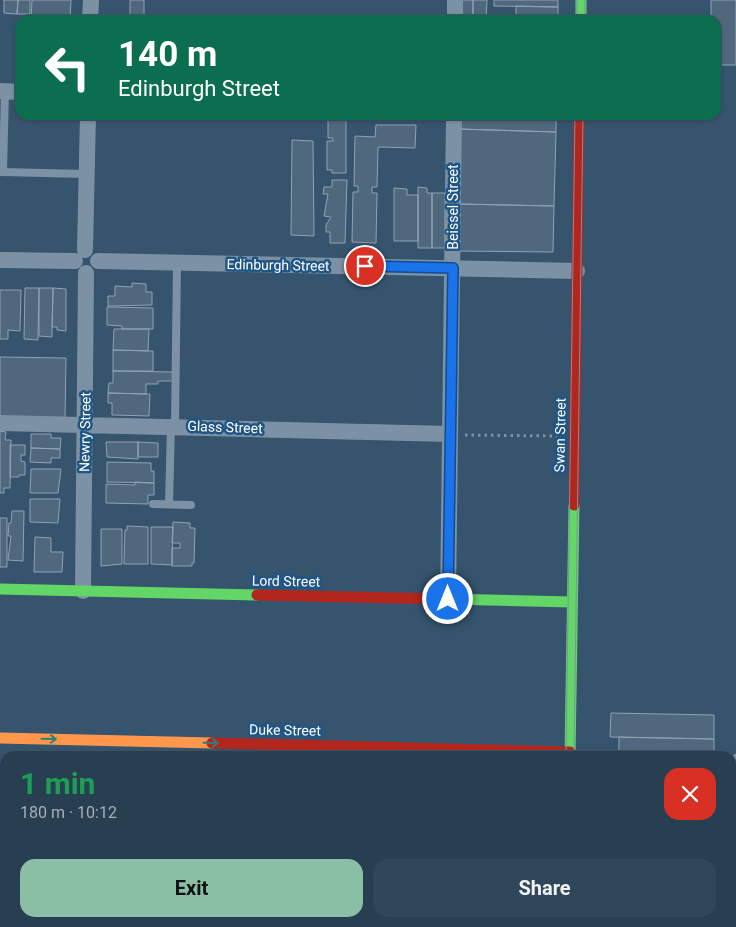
<!DOCTYPE html>
<html lang="en">
<head>
<meta charset="utf-8">
<style>
	:root { --surface:#283f52; --page:#304659; --text:#f1f3f6; --muted:#a5afb8; --line:#445869; --accent:#8abfa5 }
	body { margin:0; font-family:Roboto,sans-serif; background:var(--page); color:var(--text); height:100vh; display:flex; flex-direction:column; font-size:19px; white-space:nowrap }
	* { box-sizing:border-box; margin:0 }
	p { font-size:16px; color:var(--muted) }
	.icon { flex:none; width:28px; height:28px; fill:none; stroke:currentColor; stroke-width:2; stroke-linecap:round; stroke-linejoin:round }
	.map { position:relative; flex:1; overflow:hidden }
	.drawer { position:absolute; left:0px; top:751px; width:736px; height:176px; display:flex; flex-direction:column; background:var(--surface); border-radius:15px 15px 0 0; box-shadow:0 1px 4px #0004,0 0 0 1px var(--line) }
	.drawer>* { flex:none }
	.top-card { position:absolute; left:15px; top:15px; width:706px; height:105px; border-radius:15px; box-shadow:0 1px 4px #0004,0 0 0 1px var(--line); background:#0b6e4f; color:#fff; overflow:hidden }
	.pin { position:absolute; display:grid; place-items:center; width:42px; height:42px; color:#fff; margin:-21px; border:2px solid #fff; border-radius:50%; box-shadow:0 1px 5px #0007 }
	.me { position:absolute; width:55px; margin:-28px; rotate:0deg; stroke-linejoin:round; filter:drop-shadow(0 0 4px #0008) }
	.turn { display:flex; align-items:center; gap:18px; height:105px; padding:0 20px; font-size:22px }
	.turn .icon { width:65px; height:65px; stroke-width:2.5 }
	.turn b { display:block; font-size:35px; line-height:42px }
	.round { display:grid; place-items:center; flex:none; width:52px; height:52px; border-radius:15px; background:var(--page) }
	.headline { display:flex; align-items:center; justify-content:space-between; height:85px; padding:0 20px }
	h1 { font-size:30px; font-weight:700; line-height:38px; color:#1e9e55 }
	.action { display:flex; gap:10px; margin-top:auto; padding:10px 20px }
	.action a { flex:1; height:58px; border-radius:15px; background:var(--accent); color:#111; font-size:20px; font-weight:700; line-height:58px; text-align:center }
	.action a+a { background:var(--page); color:var(--text) }
	.map>svg:first-child { display:block }
	.building { fill:#4f687d; stroke:#90a2b2 }
	.lines { fill:none; stroke-linecap:round; stroke-linejoin:round }
	.path { stroke:#7d91a4; stroke-width:3; stroke-dasharray:2.5 4; stroke-linecap:butt }
	.lane { stroke:#7d91a4; stroke-width:8 }
	.street { stroke:#7d91a4; stroke-width:16 }
	.fast { stroke:#63d668; stroke-width:11 }
	.slow { stroke:#ff974d; stroke-width:11 }
	.jam { stroke:#b3261e; stroke-width:11 }
	.tram { stroke:#7d91a3; stroke-width:1 }
	.oneway { stroke:#337c7c }
	.route-casing { stroke:#114b97; stroke-width:12 }
	.route { stroke:#1a73e8; stroke-width:9 }
	.labels { text-anchor:middle; dominant-baseline:central; stroke-width:5; stroke-linejoin:round; paint-order:stroke }
	.street-label { font-size:14px; fill:#fff; stroke:#1f5685 }
</style>
</head>
<body>
<div class="map">
<svg width="736" height="927" viewBox="0 0 736 927">
	<rect width="100%" height="100%" fill="#36546e"/>
	<path class="building" d="M4,0H18L17,14L4,13Z
		M18,0H30V14H17Z
		M32,0H71L70,20H31Z
		M130,0H144V20H130Z
		M460,0H473V20H460Z
		M473,0H487L486,20H473Z
		M494,0H558V7L494,6Z
		M711,0H736V65H716V20H711Z
		M516,6L558,7V20L516,19Z
		M328,115H346V173H332V170H327V141H333V138H328Z
		M459,115H556V132L459,129Z
		M376,125H416L415,148L378,147L377,187H372V193H377L376,243L352,242L353,192H358V186H354L355,136L375,137Z
		M459,129L556,132L554,206L458,204Z
		M292,140L313,141L314,236L291,235Z
		M332,180H347L345,243H330V232H326V225L331,217L324,216L328,194H323L324,187H332Z
		M418,187L427,188V193H432V248H418Z
		M394,188L407,189V195H418V241H394Z
		M432,193H445V248H432Z
		M458,204L554,206L553,252L457,251Z
		M132,283L146,284V292H152V305L108,306V296H115V286L132,287Z
		M25,288H39L38,340L24,339Z
		M39,288H53L52,337L39,336Z
		M53,288L66,289V331L57,330V327H52Z
		M0,290H21L20,331L8,330V339H0Z
		M107,307L153,308V329H122V326L107,325Z
		M114,329H149L148,351L113,350Z
		M113,350L153,351V371H113Z
		M0,357L66,358L65,420L0,418Z
		M113,371L173,372V381H158V384H146V394L108,393L109,383H113Z
		M108,393L150,394L149,416L112,415V403H108Z
		M0,431L6,432L5,440H11L10,488H4V493H0Z
		M31,434H51V438H61L60,449L31,448Z
		M106,442H138V459L107,457Z
		M138,442L158,443V457H138Z
		M10,445H25V455H21V461L25,462V475H19V477H10Z
		M31,448L60,449V458H51V463L30,462Z
		M107,462L151,463V471H154V483L107,482Z
		M31,469H61L58,493H30Z
		M135,482L154,483V495H148V504L106,503V484L135,485Z
		M30,499H60L58,523L30,522Z
		M12,511H24L23,561L8,560L11,536H8L9,523H11Z
		M0,518H7V567H0Z
		M173,522L190,523V528H195L194,563H192V566H172V548H180V543H172Z
		M127,526L148,527V564H124L125,530H127Z
		M151,527H173L172,565L151,564Z
		M101,529H122V564L101,566Z
		M35,537L51,538V552H63L62,572H34Z
		M611,713L714,715V739L610,737Z
		M619,737L714,739V756H619Z
		M731,774H736V877H731Z
		M0,806H5V863H0Z"/>
	<g class="lines">
		<path class="path" d="M465,435L557,436"/>
		<path class="lane" d="M0,172L86,174
			M3,172L5,91
			M175,426L177,263
			M153,504L191,505
			M169,504L171,426
			M731,763L736,758
			M258,927V922
			M468,927V922"/>
		<path class="street" d="M90,20L91,0
			M455,20V0
			M0,91L20,92
			M85,250L88,115
			M0,260L75,261
			M98,261L577,271
			M0,423L450,434
			M83,591L86,273
			M448,599L454,115
			M731,914L736,915
			M3,927L4,897"/>
		<path class="fast" d="M581,0V20
			M0,589L257,595
			M444,599L572,602
			M570,756L574,505
			M0,897H5
			M567,922V927"/>
		<path class="slow" d="M0,738L212,743"/>
		<path class="jam" d="M574,505L579,115
			M257,595L444,599
			M212,743L570,752"/>
		<path class="tram" d="M577,20V0
			M585,20V0
			M566,756L575,115
			M574,756L583,115
			M563,927V922
			M571,927V922"/>
	</g>
	<defs><path id="oneway-shaft" d="M-6 0H5M1.5-3L5.5 0L1.5 3" fill="none" stroke-width="1.6" stroke-linecap="round" stroke-linejoin="round" transform="scale(1.25)"/></defs>
	<g class="oneway">
		<use href="#oneway-shaft" transform="translate(49 739) rotate(1)"/>
		<use href="#oneway-shaft" transform="translate(211 743) rotate(1)"/>
	</g>
	<g class="lines">
		<defs>
			<path id="route" d="M365,266L453,268L448,599"/>
		</defs>
		<use href="#route" class="route-casing"/>
		<use href="#route" class="route"/>
	</g>
	<g class="labels">
		<g class="street-label">
			<text transform="translate(453 207) rotate(-90)">Beissel Street</text>
			<text transform="translate(278 265) rotate(1)">Edinburgh Street</text>
			<text transform="translate(225 427) rotate(2)">Glass Street</text>
			<text transform="translate(85 432) rotate(-89)">Newry Street</text>
			<text transform="translate(560 435) rotate(-89)">Swan Street</text>
			<text transform="translate(286 581) rotate(1)">Lord Street</text>
			<text transform="translate(285 730) rotate(1)">Duke Street</text>
		</g>
	</g>
</svg>
<div class="pin" style="left:365px;top:266px;background:#d93025"><svg class="icon" aria-label="arrive" viewBox="0 0 24 24"><path d="M6 21V4h12l-3 4 3 4H6"/></svg></div>
<svg class="me" style="left:448px;top:599px" viewBox="-20 -20 40 40"><circle r="17" fill="#1a73e8" stroke="#fff" stroke-width="3"/><path d="M0-11L8 9 0 5-8 9z" fill="#fff"/></svg>
<div class="top-card">
<div class="turn"><svg class="icon" aria-label="left" viewBox="0 0 24 24"><path d="M17 20v-9H6M10 6l-5 5 5 5"/></svg><div><b>140 m</b>Edinburgh Street</div></div>
</div>
<section class="drawer">
<div class="headline"><div><h1>1 min</h1><p>180 m · 10:12</p></div><a class="round" style="background:#d93025;color:#fff"><svg class="icon" aria-label="close" viewBox="0 0 24 24"><path d="M6 6l12 12M18 6L6 18"/></svg></a></div>
<div class="action"><a>Exit</a><a>Share</a></div>
</section>
</div>
</body>
</html>
